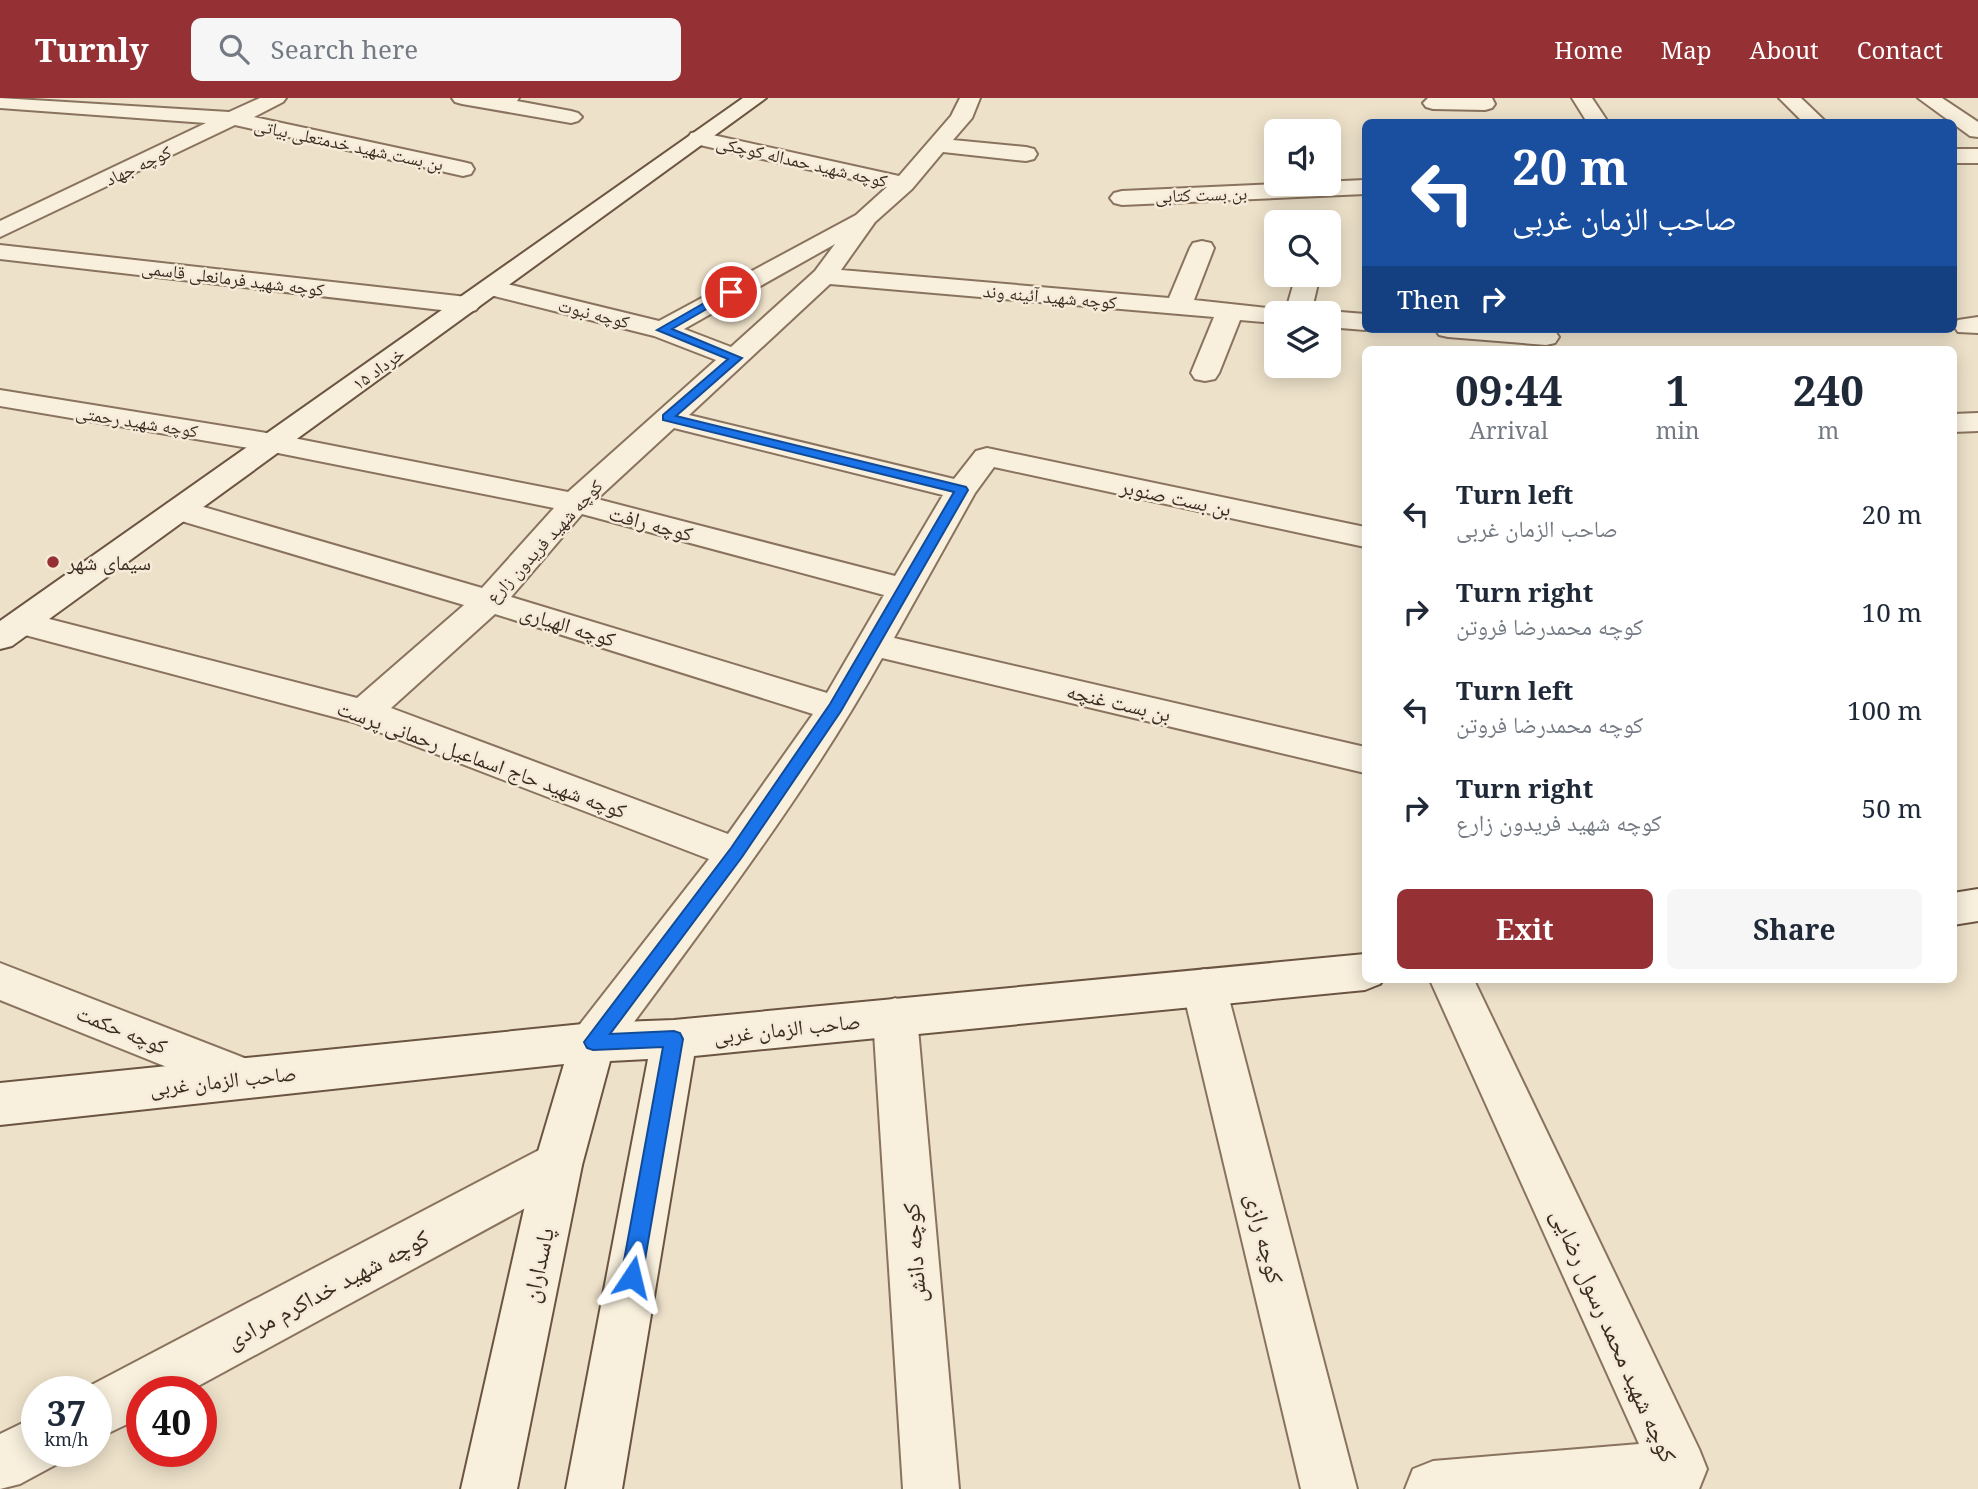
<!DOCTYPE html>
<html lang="en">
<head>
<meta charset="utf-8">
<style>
	:root { --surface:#fff; --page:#f6f6f7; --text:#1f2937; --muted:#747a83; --accent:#953034 }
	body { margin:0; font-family:"Noto Serif","Noto Naskh Arabic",serif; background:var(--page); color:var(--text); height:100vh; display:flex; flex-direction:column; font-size:26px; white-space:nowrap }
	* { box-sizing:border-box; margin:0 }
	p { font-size:23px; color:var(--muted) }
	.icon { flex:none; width:38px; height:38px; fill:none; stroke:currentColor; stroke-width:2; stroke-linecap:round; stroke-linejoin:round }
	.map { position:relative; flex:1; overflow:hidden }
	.details { position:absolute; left:1362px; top:248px; width:595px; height:637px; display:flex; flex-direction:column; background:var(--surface); border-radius:10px; box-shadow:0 4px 18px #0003 }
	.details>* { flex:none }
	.guide { position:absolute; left:1362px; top:21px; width:595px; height:214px; border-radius:10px; box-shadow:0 4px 18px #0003; background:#1a4fa0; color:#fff; overflow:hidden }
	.tools { position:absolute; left:1264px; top:21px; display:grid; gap:14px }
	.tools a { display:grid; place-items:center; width:77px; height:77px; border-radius:10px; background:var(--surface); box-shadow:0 4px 18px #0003; font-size:35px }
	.speed { position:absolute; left:21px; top:1278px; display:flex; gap:14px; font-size:35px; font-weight:700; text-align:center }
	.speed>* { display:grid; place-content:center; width:91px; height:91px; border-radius:50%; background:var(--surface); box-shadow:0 4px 18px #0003; line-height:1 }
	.speed small { font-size:18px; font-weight:400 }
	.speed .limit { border:10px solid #d22; background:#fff; color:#111 }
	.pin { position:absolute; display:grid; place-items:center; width:60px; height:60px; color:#fff; margin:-30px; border:4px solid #fff; border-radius:50%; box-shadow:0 2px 7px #0007 }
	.me { position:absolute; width:77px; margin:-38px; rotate:10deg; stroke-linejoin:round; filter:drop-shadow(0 0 5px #0008) }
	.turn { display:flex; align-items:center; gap:24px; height:147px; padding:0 35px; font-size:32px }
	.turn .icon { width:91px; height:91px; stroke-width:2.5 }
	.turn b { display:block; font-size:49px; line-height:60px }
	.then { display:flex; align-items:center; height:66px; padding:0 35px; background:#0003; gap:14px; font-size:26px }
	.eta { display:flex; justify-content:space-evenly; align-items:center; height:119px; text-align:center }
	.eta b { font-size:42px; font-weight:700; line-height:49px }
	.button { display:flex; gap:14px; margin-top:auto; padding:14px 35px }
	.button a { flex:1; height:80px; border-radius:10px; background:var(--accent); color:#fff; font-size:28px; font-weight:700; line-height:80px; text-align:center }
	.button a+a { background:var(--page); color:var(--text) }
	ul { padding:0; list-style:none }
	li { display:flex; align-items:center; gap:21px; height:98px; padding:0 35px }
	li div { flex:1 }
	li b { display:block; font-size:26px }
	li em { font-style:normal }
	header { display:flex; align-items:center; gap:42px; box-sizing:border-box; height:98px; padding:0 35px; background:var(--accent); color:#fff }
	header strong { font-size:33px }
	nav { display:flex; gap:38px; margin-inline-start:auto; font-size:24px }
	.search { width:490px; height:63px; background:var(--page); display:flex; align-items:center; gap:18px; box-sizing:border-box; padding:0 24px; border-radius:10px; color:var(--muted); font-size:26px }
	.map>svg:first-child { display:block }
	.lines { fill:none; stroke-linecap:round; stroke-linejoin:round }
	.street-casing { stroke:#89735e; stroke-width:4 }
	.secondary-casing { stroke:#6b5441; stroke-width:4 }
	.street { fill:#f8efdc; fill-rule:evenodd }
	.secondary { fill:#f8efdc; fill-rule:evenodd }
	.route { fill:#1a73e8; stroke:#114b97; stroke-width:2 }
	.poi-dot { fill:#953034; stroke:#f5ebd8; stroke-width:2.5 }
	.labels { text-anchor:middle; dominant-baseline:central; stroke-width:5; stroke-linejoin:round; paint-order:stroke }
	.far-street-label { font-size:18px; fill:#3a2c21; stroke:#f5ebd8 }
	.street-label { font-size:21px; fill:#3a2c21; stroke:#f5ebd8 }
	.poi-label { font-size:21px; fill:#3a2c21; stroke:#f5ebd8; text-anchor:start }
	.near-street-label { font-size:24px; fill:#3a2c21; stroke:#f5ebd8 }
</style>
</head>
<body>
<header>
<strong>Turnly</strong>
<div class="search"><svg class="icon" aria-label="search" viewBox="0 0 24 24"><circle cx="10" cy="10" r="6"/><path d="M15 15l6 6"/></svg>Search here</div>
<nav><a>Home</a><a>Map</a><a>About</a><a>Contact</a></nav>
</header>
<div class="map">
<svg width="1978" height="1391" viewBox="0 0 1978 1391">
	<rect width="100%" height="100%" fill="#ede1c9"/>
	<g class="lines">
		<defs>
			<path id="street" d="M0,0L229,14L260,0H286L283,4L254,19L463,64L471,66L474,71L471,76L463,78L235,27L0,139V123L206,25L0,10Z
				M452,0H519L517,3L571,13L578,15L582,19L578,23L571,25L462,6L455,4Z
				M960,0H980L972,20L953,42L1026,49L1034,51L1037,56L1034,61L1026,63L943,54L912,91L875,124L841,172L1169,200L1190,150L1193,145L1202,143L1211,145L1214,150L1194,202L1286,212L1296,177H1320L1311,215H1276V225L1240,222L1219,275L1215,281L1205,283L1195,281L1191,275L1214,219L830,186L689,317L954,381L976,353L987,350L1365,429V449L994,369L975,395L894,540L1365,649V675L882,560C804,700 704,828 609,958L593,963L577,958L571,944L577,930L709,761L353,624L10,533L5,525L10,517L22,514L357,600L464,507L168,419L163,412L168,405L179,403L190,405L482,490L554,410L273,354L0,308V292L273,336L568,394L716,262L654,238L482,195L478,190L482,185L491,182L659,223L856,117L887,89L691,45L688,40L691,35L699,34L899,78L951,18ZM835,146L815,173L731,249L684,231ZM674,330L943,397L895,478L597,401ZM582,416L884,497L827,595L511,499ZM495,516L813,616L728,736L391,610Z
				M1492,0L1495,6L1492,10L1485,12L1433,11L1426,9L1423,5L1428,0Z
				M1572,0H1592L1608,24H1587Z
				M1779,0H1801L1826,24H1803Z
				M1918,0H1942L1978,24V39L1970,38Z
				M1953,51H1978V65H1953Z
				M1365,82V96L1122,107L1114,105L1110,100L1114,95L1122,93Z
				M0,147L467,199L476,202L480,207L476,212L467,215L0,161Z
				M1328,213L1365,216V231H1369L1365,232L1328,229V215H1319Z
				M1978,219V235L1958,234L1954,228L1958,222Z
				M1435,231H1546L1555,233L1559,239L1555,245L1546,247L1448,239L1439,237Z
				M1978,315V333L1953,334V316Z
				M0,865L260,966L267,980L260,994L244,1000L0,902Z
				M1204,871L1219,876L1226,889L1357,1391H1301L1182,889L1189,876Z
				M1430,882H1474L1699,1351L1707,1371L1699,1391H1405L1413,1371L1433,1363L1639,1346Z
				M895,900L911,906L917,919L959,1391H903L873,919L879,906Z
				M558,1045L575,1051L582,1067L575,1083L189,1293H142V1319L96,1341V1293H80L541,1051Z
				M37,1318V1353H62L57,1366L20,1386L0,1391V1336Z"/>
			<path id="secondary" d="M743,0H766L12,548L0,551V523Z
				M1978,791V823L1953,827V795Z
				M1365,856V882H1383L1380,886L1365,892L694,958L622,1391H566L648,961L610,963L582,1067L517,1391H461L534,1067L564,966L0,1027V985L593,925L674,922Z"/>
		</defs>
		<use href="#street" class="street-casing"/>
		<use href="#secondary" class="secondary-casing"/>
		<use href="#street" class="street"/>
		<use href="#secondary" class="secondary"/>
	</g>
	<path class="route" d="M727,192L736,194L672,231L742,260L676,318L966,389L968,392L841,613L742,759L610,936L674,933L680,935L683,941L642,1179L639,1187L632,1190L624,1187L621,1179L663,949L593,952L587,950L584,944L731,750L830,606L954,394L663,322V317L728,261L657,232Z"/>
	<circle class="poi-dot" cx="53" cy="464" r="7"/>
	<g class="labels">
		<g class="far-street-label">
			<text transform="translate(349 46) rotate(12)">بن بست شهید خدمتعلی بیاتی</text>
			<text transform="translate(802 63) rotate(13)">کوچه شهید حمداله کوچکی</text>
			<text transform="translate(138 67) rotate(-25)">کوچه جهاد</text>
			<text transform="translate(1201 96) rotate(-2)">بن بست کتابی</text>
			<text transform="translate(233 180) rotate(7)">کوچه شهید فرمانعلی قاسمی</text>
			<text transform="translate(1050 198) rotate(5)">کوچه شهید آئینه وند</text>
			<text transform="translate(594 215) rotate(14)">کوچه نبوت</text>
			<text transform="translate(378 270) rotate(-36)">۱۵ خرداد</text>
			<text transform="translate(137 323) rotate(9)">کوچه شهید رحمتی</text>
			<text transform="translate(544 443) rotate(-47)">کوچه شهید فریدون زارع</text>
		</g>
		<g class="street-label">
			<text transform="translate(1176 399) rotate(12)">بن بست صنوبر</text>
			<text transform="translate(651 425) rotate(15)">کوچه رافت</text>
			<text transform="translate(568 527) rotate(17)">کوچه الهیاری</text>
			<text transform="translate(1119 604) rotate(13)">بن بست غنچه</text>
			<text transform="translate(482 661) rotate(20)">کوچه شهید حاج اسماعیل رحمانی پرست</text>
			<text transform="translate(787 930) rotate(-6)">صاحب الزمان غربی</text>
			<text transform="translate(122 931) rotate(22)">کوچه حکمت</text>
			<text transform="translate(223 982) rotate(-6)">صاحب الزمان غربی</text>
		</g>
		<g class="poi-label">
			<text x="67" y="464">سیمای شهر</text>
		</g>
		<g class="near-street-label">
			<text transform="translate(1266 1140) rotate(76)">کوچه رازی</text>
			<text transform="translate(913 1155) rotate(-94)">کوچه دانش</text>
			<text transform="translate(537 1167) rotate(-78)">پاسداران</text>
			<text transform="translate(327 1190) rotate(-28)">کوچه شهید خداکرم مرادی</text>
			<text transform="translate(1615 1237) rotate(66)">کوچه شهید محمد رسول رضایی</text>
		</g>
	</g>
</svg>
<div class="tools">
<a><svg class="icon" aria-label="sound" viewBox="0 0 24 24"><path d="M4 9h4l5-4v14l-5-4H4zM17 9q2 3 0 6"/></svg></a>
<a><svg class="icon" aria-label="search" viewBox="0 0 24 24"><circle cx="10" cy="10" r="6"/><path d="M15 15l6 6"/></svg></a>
<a><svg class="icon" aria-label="layers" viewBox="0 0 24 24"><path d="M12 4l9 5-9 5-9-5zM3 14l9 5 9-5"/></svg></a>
</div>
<div class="speed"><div>37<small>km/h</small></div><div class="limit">40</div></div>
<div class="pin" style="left:731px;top:194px;background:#d93025"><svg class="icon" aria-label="arrive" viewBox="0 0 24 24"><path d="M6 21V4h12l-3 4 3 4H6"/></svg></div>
<svg class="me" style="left:632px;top:1179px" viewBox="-20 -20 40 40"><path d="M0-17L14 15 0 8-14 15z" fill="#1a73e8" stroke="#fff" stroke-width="4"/></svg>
<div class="guide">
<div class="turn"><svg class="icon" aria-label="left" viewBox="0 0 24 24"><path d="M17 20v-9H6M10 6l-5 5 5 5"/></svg><div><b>20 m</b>صاحب الزمان غربی</div></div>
<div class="then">Then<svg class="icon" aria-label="right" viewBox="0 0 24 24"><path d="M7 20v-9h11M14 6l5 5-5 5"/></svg></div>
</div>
<section class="details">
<div class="eta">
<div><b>09:44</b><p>Arrival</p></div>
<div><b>1</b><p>min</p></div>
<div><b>240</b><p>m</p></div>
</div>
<ul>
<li><svg class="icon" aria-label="left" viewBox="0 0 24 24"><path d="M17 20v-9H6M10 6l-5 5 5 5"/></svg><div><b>Turn left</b><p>صاحب الزمان غربی</p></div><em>20 m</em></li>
<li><svg class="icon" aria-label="right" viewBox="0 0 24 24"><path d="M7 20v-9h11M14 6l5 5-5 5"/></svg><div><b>Turn right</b><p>کوچه محمدرضا فروتن</p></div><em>10 m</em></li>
<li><svg class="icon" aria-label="left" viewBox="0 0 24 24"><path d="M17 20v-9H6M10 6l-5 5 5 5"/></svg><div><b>Turn left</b><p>کوچه محمدرضا فروتن</p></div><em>100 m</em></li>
<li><svg class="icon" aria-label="right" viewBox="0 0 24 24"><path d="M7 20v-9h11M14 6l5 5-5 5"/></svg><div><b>Turn right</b><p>کوچه شهید فریدون زارع</p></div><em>50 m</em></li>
</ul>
<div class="button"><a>Exit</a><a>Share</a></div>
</section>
</div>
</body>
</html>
